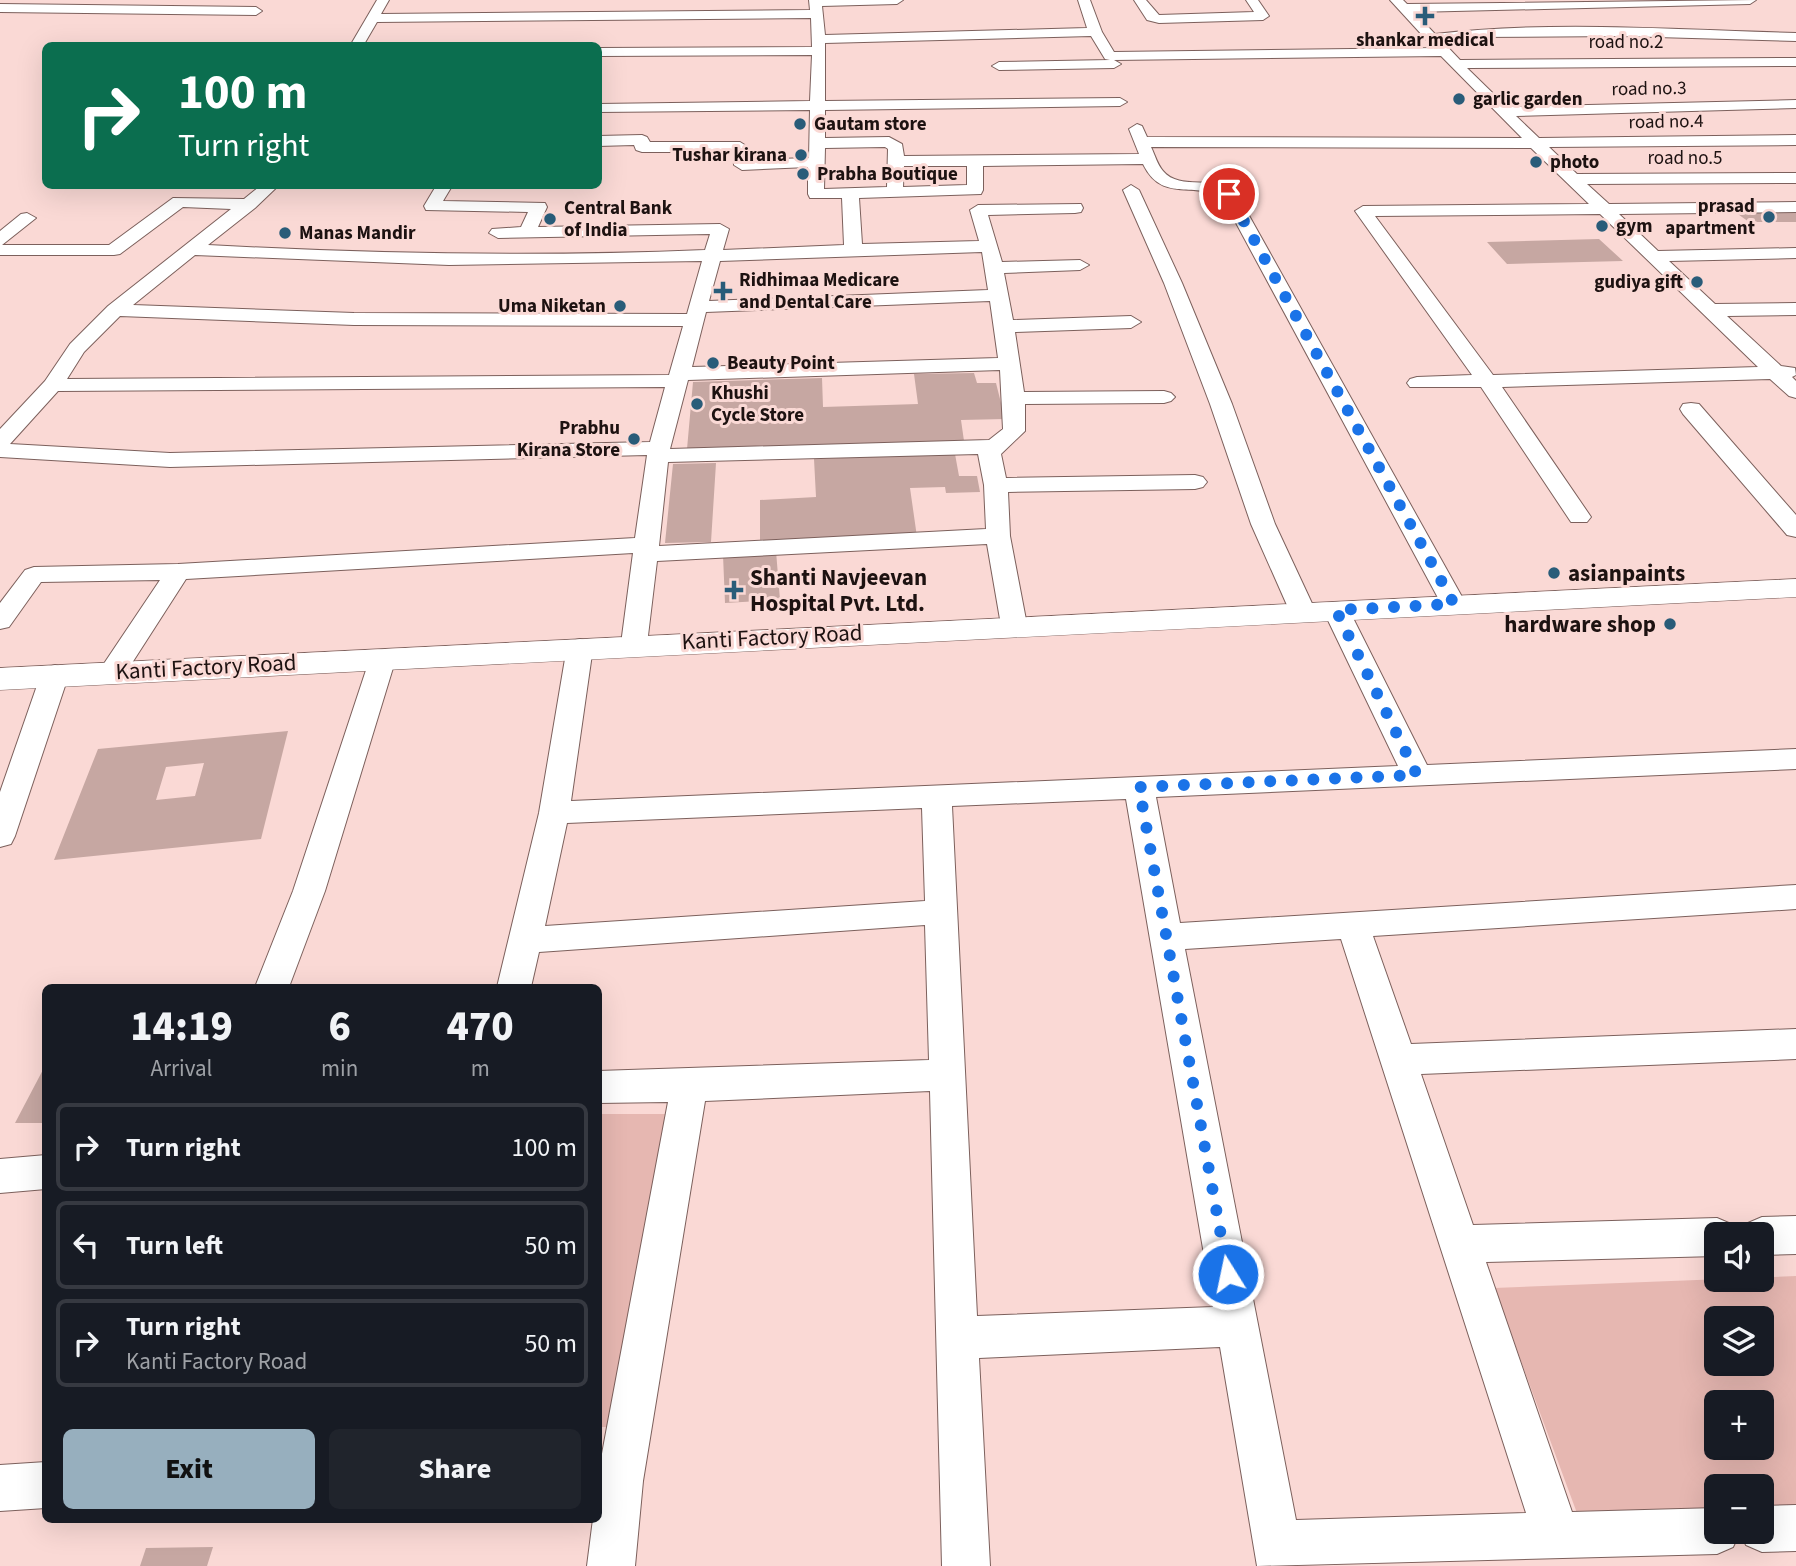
<!DOCTYPE html>
<html lang="en">
<head>
<meta charset="utf-8">
<style>
	:root { --surface:#171b24; --page:#20242c; --text:#f1f3f6; --muted:#9ea1a6; --line:#363941; --accent:#97afbe }
	body { margin:0; font-family:"Source Sans 3",sans-serif; background:var(--page); color:var(--text); height:100vh; display:flex; flex-direction:column; font-size:26px; white-space:nowrap }
	* { box-sizing:border-box; margin:0 }
	p { font-size:23px; color:var(--muted) }
	.icon { flex:none; width:38px; height:38px; fill:none; stroke:currentColor; stroke-width:2; stroke-linecap:round; stroke-linejoin:round }
	.map { position:relative; flex:1; overflow:hidden }
	.sheet { position:absolute; left:42px; top:984px; width:560px; height:539px; display:flex; flex-direction:column; background:var(--surface); border-radius:10px; box-shadow:0 7px 28px #0002 }
	.sheet>* { flex:none }
	.banner { position:absolute; left:42px; top:42px; width:560px; height:147px; border-radius:10px; box-shadow:0 7px 28px #0002; background:#0b6e4f; color:#fff; overflow:hidden }
	.controls { position:absolute; left:1704px; top:1222px; display:grid; gap:14px }
	.controls a { display:grid; place-items:center; width:70px; height:70px; border-radius:10px; background:var(--surface); box-shadow:0 7px 28px #0002; font-size:35px }
	.pin { position:absolute; display:grid; place-items:center; width:60px; height:60px; color:#fff; margin:-30px; border:4px solid #fff; border-radius:50%; box-shadow:0 2px 7px #0007 }
	.me { position:absolute; width:77px; margin:-38px; rotate:350deg; stroke-linejoin:round; filter:drop-shadow(0 0 5px #0008) }
	.turn { display:flex; align-items:center; gap:24px; height:147px; padding:0 21px; font-size:32px }
	.turn .icon { width:91px; height:91px; stroke-width:2.5 }
	.turn b { display:block; font-size:49px; line-height:60px }
	.eta { display:flex; justify-content:space-evenly; align-items:center; height:119px; text-align:center }
	.eta b { font-size:42px; font-weight:800; line-height:49px }
	.action { display:flex; gap:14px; margin-top:auto; padding:14px 21px }
	.action a { flex:1; height:80px; border-radius:10px; background:var(--accent); color:#111; font-size:28px; font-weight:800; line-height:80px; text-align:center }
	.action a+a { background:var(--page); color:var(--text) }
	ul { padding:0; list-style:none }
	li { display:flex; align-items:center; gap:21px; height:88px; margin:0 14px 10px; padding:0 7px; border:4px solid var(--line); border-radius:10px }
	li div { flex:1 }
	li b { display:block; font-size:26px }
	li em { font-style:normal }
	.map>svg:first-child { display:block }
	.green { fill:#e6b7b1; fill-rule:evenodd }
	.building { fill:#c6a7a2; fill-rule:evenodd }
	.lines { fill:none; stroke-linecap:round; stroke-linejoin:round }
	.minor-casing { stroke:#7c605c; stroke-width:2 }
	.tertiary-casing { stroke:#7c605c; stroke-width:1 }
	.minor { fill:#fff; fill-rule:evenodd }
	.tertiary { fill:#fff; fill-rule:evenodd }
	.route { stroke:#1a73e8; stroke-width:12; stroke-dasharray:0 21.6 }
	.poi-dot { fill:#295c79; stroke:#fad9d5; stroke-width:2.5 }
	.labels { text-anchor:middle; dominant-baseline:central; stroke-width:6; stroke-linejoin:round; paint-order:stroke }
	.far-poi-label { font-size:19px; font-weight:bold; fill:#1d1211; stroke:#fad9d5; text-anchor:start }
	.far-street-label { font-size:19px; fill:#1d1211; stroke:#fad9d5 }
	.poi-label { font-size:23px; font-weight:bold; fill:#1d1211; stroke:#fad9d5; text-anchor:start }
	.street-label { font-size:23px; fill:#1d1211; stroke:#fad9d5 }
</style>
</head>
<body>
<div class="map">
<svg width="1796" height="1566" viewBox="0 0 1796 1566">
	<rect width="100%" height="100%" fill="#fad9d5"/>
	<path class="green" d="M598,1114H665L623,1427H599Z
		M1796,1276V1514L1762,1516V1486H1717V1518L1581,1524L1494,1288ZM1717,1318H1762V1363H1717ZM1717,1402H1762V1447H1717Z"/>
	<path class="building" d="M1735,212H1796V222H1749Z
		M1599,239L1623,261L1507,264L1487,242Z
		M974,373L977,383H996L1005,419L961,420L964,441L687,449L693,382L822,378L823,407L918,404L914,374Z
		M955,454L959,476H977L980,492L946,493L945,487L910,488L917,537L760,543V500L816,497L814,459Z
		M716,463L711,542L665,543L673,464Z
		M776,551L780,600L725,603L723,555Z
		M288,731L261,839L54,860L98,749ZM204,763L195,796L156,800L166,767Z
		M46,1064V1123H15Z
		M213,1547L207,1566H140L146,1548Z"/>
	<g class="lines">
		<defs>
			<path id="minor" d="M377,0H389L381,14L810,10L809,0H903L897,4L822,6L825,35L1087,28L1078,0H1090L1102,32L1114,52L1434,48L1390,0H1403L1407,4L1756,0L1750,4L1414,12L1435,34C1554,20 1677,30 1796,33V41L1621,36L1474,37L1442,41L1460,60L1796,58V66L1467,68L1507,107L1796,100V108L1516,116L1539,138L1796,135V145L1549,147L1577,174L1796,173V183L1587,184L1609,204L1796,202V212L1619,214L1658,251L1796,248V258L1669,261L1715,304L1796,303V315L1727,316L1781,366L1795,368L1796,375L1792,377L1796,381V398L1789,396L1770,379L1502,387L1591,517L1587,522H1571L1481,387H1410L1407,383L1410,379L1417,377L1472,375L1355,211L1363,206L1589,204L1531,148L1151,147C1155,155 1157,164 1163,171C1180,192 1218,173 1237,194L1466,604L1462,609L1453,612L1444,609L1222,197C1192,181 1162,203 1143,164L983,166V190L981,194L859,198L862,244L979,241L970,210L978,205L1081,204L1083,208L1081,212L1075,213L988,215L1002,262L1080,260L1089,265L1080,270L1004,273L1013,320L1131,316L1141,322L1131,328L1015,332L1024,392L1164,391L1171,393L1175,397L1171,401L1164,403L1025,404V431L1001,454L1006,478L1195,475L1203,477L1207,482L1203,487L1195,489L1008,492L1010,536L1027,625L1023,631L1014,633L1005,631L1001,625L987,544L657,561L647,644L643,650L634,652L625,650L621,644L633,553L186,579L123,677L113,680L103,677L99,671L160,580L41,582L9,627L0,629V603L25,570L34,567L178,564L635,538L647,455L170,467L0,457V429L45,381L70,344L108,306L231,209L183,207L120,254L114,255H0V231L21,214L27,213L36,218L2,245H109L173,198L244,199L260,186H278L255,208L208,245C374,254 539,257 705,250L710,234L498,238L489,233L492,229L521,227L528,212L426,210L424,206L436,186H452L443,201L545,203L547,207L538,227L720,224L729,229L723,250L844,245L842,198H810L808,194V167L742,170L734,165L733,152H642L636,150L634,145L598,146V136L642,135L647,137L650,142H740L748,147L749,160L809,158L810,110L598,112V104L810,101L812,55L598,56V48L812,47L811,18L377,22L363,46H350ZM1091,36L1105,59L1110,60L999,62L992,66L999,70L1114,68L1121,64L1114,60L1441,56L1522,138L1147,137L1142,126L1137,124L1129,129L1139,154L904,156L902,144L889,137L825,138V110L1120,106L1127,102L1120,98L825,101V43ZM885,147L888,149L887,187L824,189L825,148ZM904,166H967V185L903,187ZM1600,214L1758,367L1493,375L1375,216ZM982,252L988,290L709,301L720,261ZM195,255L449,265L702,261L687,314L354,313L133,305ZM990,301L998,358L692,367L706,312ZM120,316L354,325L683,326L669,375L67,379L84,352ZM1000,370L1003,429L989,440L670,449L688,380ZM665,387L650,442L170,453L10,444L58,391ZM978,454L984,485L986,529L659,546L668,462Z
				M1134,0H1146L1159,15L1254,12L1246,0H1258L1269,16L1263,20L1159,23L1147,20Z
				M0,4L256,7L262,11L256,15L0,12Z
				M1131,185L1139,190L1182,283L1232,404L1275,524L1316,612L1312,618L1303,620L1294,618L1290,612L1251,524L1210,404L1164,283L1123,190Z
				M1691,403L1699,404L1796,515V537L1787,535L1683,414L1680,409L1683,404Z
				M1336,602L1345,604L1349,610L1427,765L1796,749V769L1156,797L1180,923L1796,885V909L1373,936L1411,1044L1796,1029V1059L1421,1074L1473,1225L1717,1218L1731,1224L1735,1234H1717V1256L1486,1262L1572,1512L1717,1508V1531H1762V1506L1796,1505V1551L1762,1552L1746,1545L1740,1532L1733,1547L1717,1554L1257,1566L1220,1347L979,1358L990,1566H942L930,1091L705,1101L643,1481L635,1566H587L593,1519H598V1475L668,1102L598,1103V1071L929,1060L925,925L539,952L531,987H497L539,813L567,647L571,641L580,639L589,641L593,647L571,801L1398,766L1323,610L1327,604ZM1126,799L1213,1307L977,1316L952,806ZM922,808L925,901L545,926L567,823ZM1341,939L1526,1513L1296,1520L1185,949Z
				M383,650L393,652L396,658L325,891L289,987H255L293,891L370,658L373,652Z
				M55,665L65,668L69,674L15,836L11,844L0,847V792L41,674L45,668Z
				M46,1155V1189L0,1193V1159Z
				M1796,1216V1254L1762,1255V1234H1743L1748,1223L1762,1217Z
				M46,1462V1508L0,1511V1465Z"/>
			<path id="tertiary" d="M1796,579V597L0,690V668Z"/>
		</defs>
		<use href="#minor" class="minor-casing"/>
		<use href="#tertiary" class="tertiary-casing"/>
		<use href="#minor" class="minor"/>
		<use href="#tertiary" class="tertiary"/>
	</g>
	<g class="lines">
		<path class="route" d="M1228,1274L1139,787L1417,775L1336,610L1454,604L1229,194"/>
	</g>
	<g class="poi-dot">
		<path d="M1421.5 5.5h7v7h7v7h-7v7h-7v-7h-7v-7h7z"/>
		<circle cx="1459" cy="99" r="7"/>
		<circle cx="800" cy="124" r="7"/>
		<circle cx="801" cy="155" r="7"/>
		<circle cx="1536" cy="162" r="7"/>
		<circle cx="803" cy="174" r="7"/>
		<circle cx="1769" cy="217" r="7"/>
		<circle cx="550" cy="219" r="7"/>
		<circle cx="1602" cy="226" r="7"/>
		<circle cx="285" cy="233" r="7"/>
		<circle cx="1697" cy="282" r="7"/>
		<path d="M719.5 280.5h7v7h7v7h-7v7h-7v-7h-7v-7h7z"/>
		<circle cx="620" cy="306" r="7"/>
		<circle cx="713" cy="363" r="7"/>
		<circle cx="697" cy="404" r="7"/>
		<circle cx="634" cy="439" r="7"/>
		<circle cx="1554" cy="573" r="7"/>
		<path d="M730.5 579.5h7v7h7v7h-7v7h-7v-7h-7v-7h7z"/>
		<circle cx="1670" cy="624" r="7"/>
	</g>
	<g class="labels">
		<g class="far-poi-label">
			<text x="1425" y="40" text-anchor="middle">shankar medical</text>
			<text x="1473" y="99">garlic garden</text>
			<text x="814" y="124">Gautam store</text>
			<text x="787" y="155" text-anchor="end">Tushar kirana</text>
			<text x="1550" y="162">photo</text>
			<text x="817" y="174">Prabha Boutique</text>
			<text x="1755" y="206" text-anchor="end">prasad<tspan x="1755" dy="22">apartment</tspan></text>
			<text x="564" y="208">Central Bank<tspan x="564" dy="22">of India</tspan></text>
			<text x="1616" y="226">gym</text>
			<text x="299" y="233">Manas Mandir</text>
			<text x="739" y="280">Ridhimaa Medicare<tspan x="739" dy="22">and Dental Care</tspan></text>
			<text x="1683" y="282" text-anchor="end">gudiya gift</text>
			<text x="606" y="306" text-anchor="end">Uma Niketan</text>
			<text x="727" y="363">Beauty Point</text>
			<text x="711" y="393">Khushi<tspan x="711" dy="22">Cycle Store</tspan></text>
			<text x="620" y="428" text-anchor="end">Prabhu<tspan x="620" dy="22">Kirana Store</tspan></text>
		</g>
		<g class="far-street-label">
			<text x="1626" y="42">road no.2</text>
			<text transform="translate(1649 89) rotate(-1)">road no.3</text>
			<text transform="translate(1666 122) rotate(-1)">road no.4</text>
			<text x="1685" y="158">road no.5</text>
		</g>
		<g class="poi-label">
			<text x="1568" y="573">asianpaints</text>
			<text x="750" y="577">Shanti Navjeevan<tspan x="750" dy="26">Hospital Pvt. Ltd.</tspan></text>
			<text x="1656" y="624" text-anchor="end">hardware shop</text>
		</g>
		<g class="street-label">
			<text transform="translate(772 637) rotate(-3)">Kanti Factory Road</text>
			<text transform="translate(206 667) rotate(-3)">Kanti Factory Road</text>
		</g>
	</g>
</svg>
<div class="controls">
<a><svg class="icon" aria-label="sound" viewBox="0 0 24 24"><path d="M4 9h4l5-4v14l-5-4H4zM17 9q2 3 0 6"/></svg></a>
<a><svg class="icon" aria-label="layers" viewBox="0 0 24 24"><path d="M12 4l9 5-9 5-9-5zM3 14l9 5 9-5"/></svg></a>
<a>+</a>
<a>−</a>
</div>
<div class="pin" style="left:1229px;top:194px;background:#d93025"><svg class="icon" aria-label="arrive" viewBox="0 0 24 24"><path d="M6 21V4h12l-3 4 3 4H6"/></svg></div>
<svg class="me" style="left:1228px;top:1274px" viewBox="-20 -20 40 40"><circle r="17" fill="#1a73e8" stroke="#fff" stroke-width="3"/><path d="M0-11L8 9 0 5-8 9z" fill="#fff"/></svg>
<div class="banner">
<div class="turn"><svg class="icon" aria-label="right" viewBox="0 0 24 24"><path d="M7 20v-9h11M14 6l5 5-5 5"/></svg><div><b>100 m</b>Turn right</div></div>
</div>
<section class="sheet">
<div class="eta">
<div><b>14:19</b><p>Arrival</p></div>
<div><b>6</b><p>min</p></div>
<div><b>470</b><p>m</p></div>
</div>
<ul>
<li><svg class="icon" aria-label="right" viewBox="0 0 24 24"><path d="M7 20v-9h11M14 6l5 5-5 5"/></svg><div><b>Turn right</b></div><em>100 m</em></li>
<li><svg class="icon" aria-label="left" viewBox="0 0 24 24"><path d="M17 20v-9H6M10 6l-5 5 5 5"/></svg><div><b>Turn left</b></div><em>50 m</em></li>
<li><svg class="icon" aria-label="right" viewBox="0 0 24 24"><path d="M7 20v-9h11M14 6l5 5-5 5"/></svg><div><b>Turn right</b><p>Kanti Factory Road</p></div><em>50 m</em></li>
</ul>
<div class="action"><a>Exit</a><a>Share</a></div>
</section>
</div>
</body>
</html>
